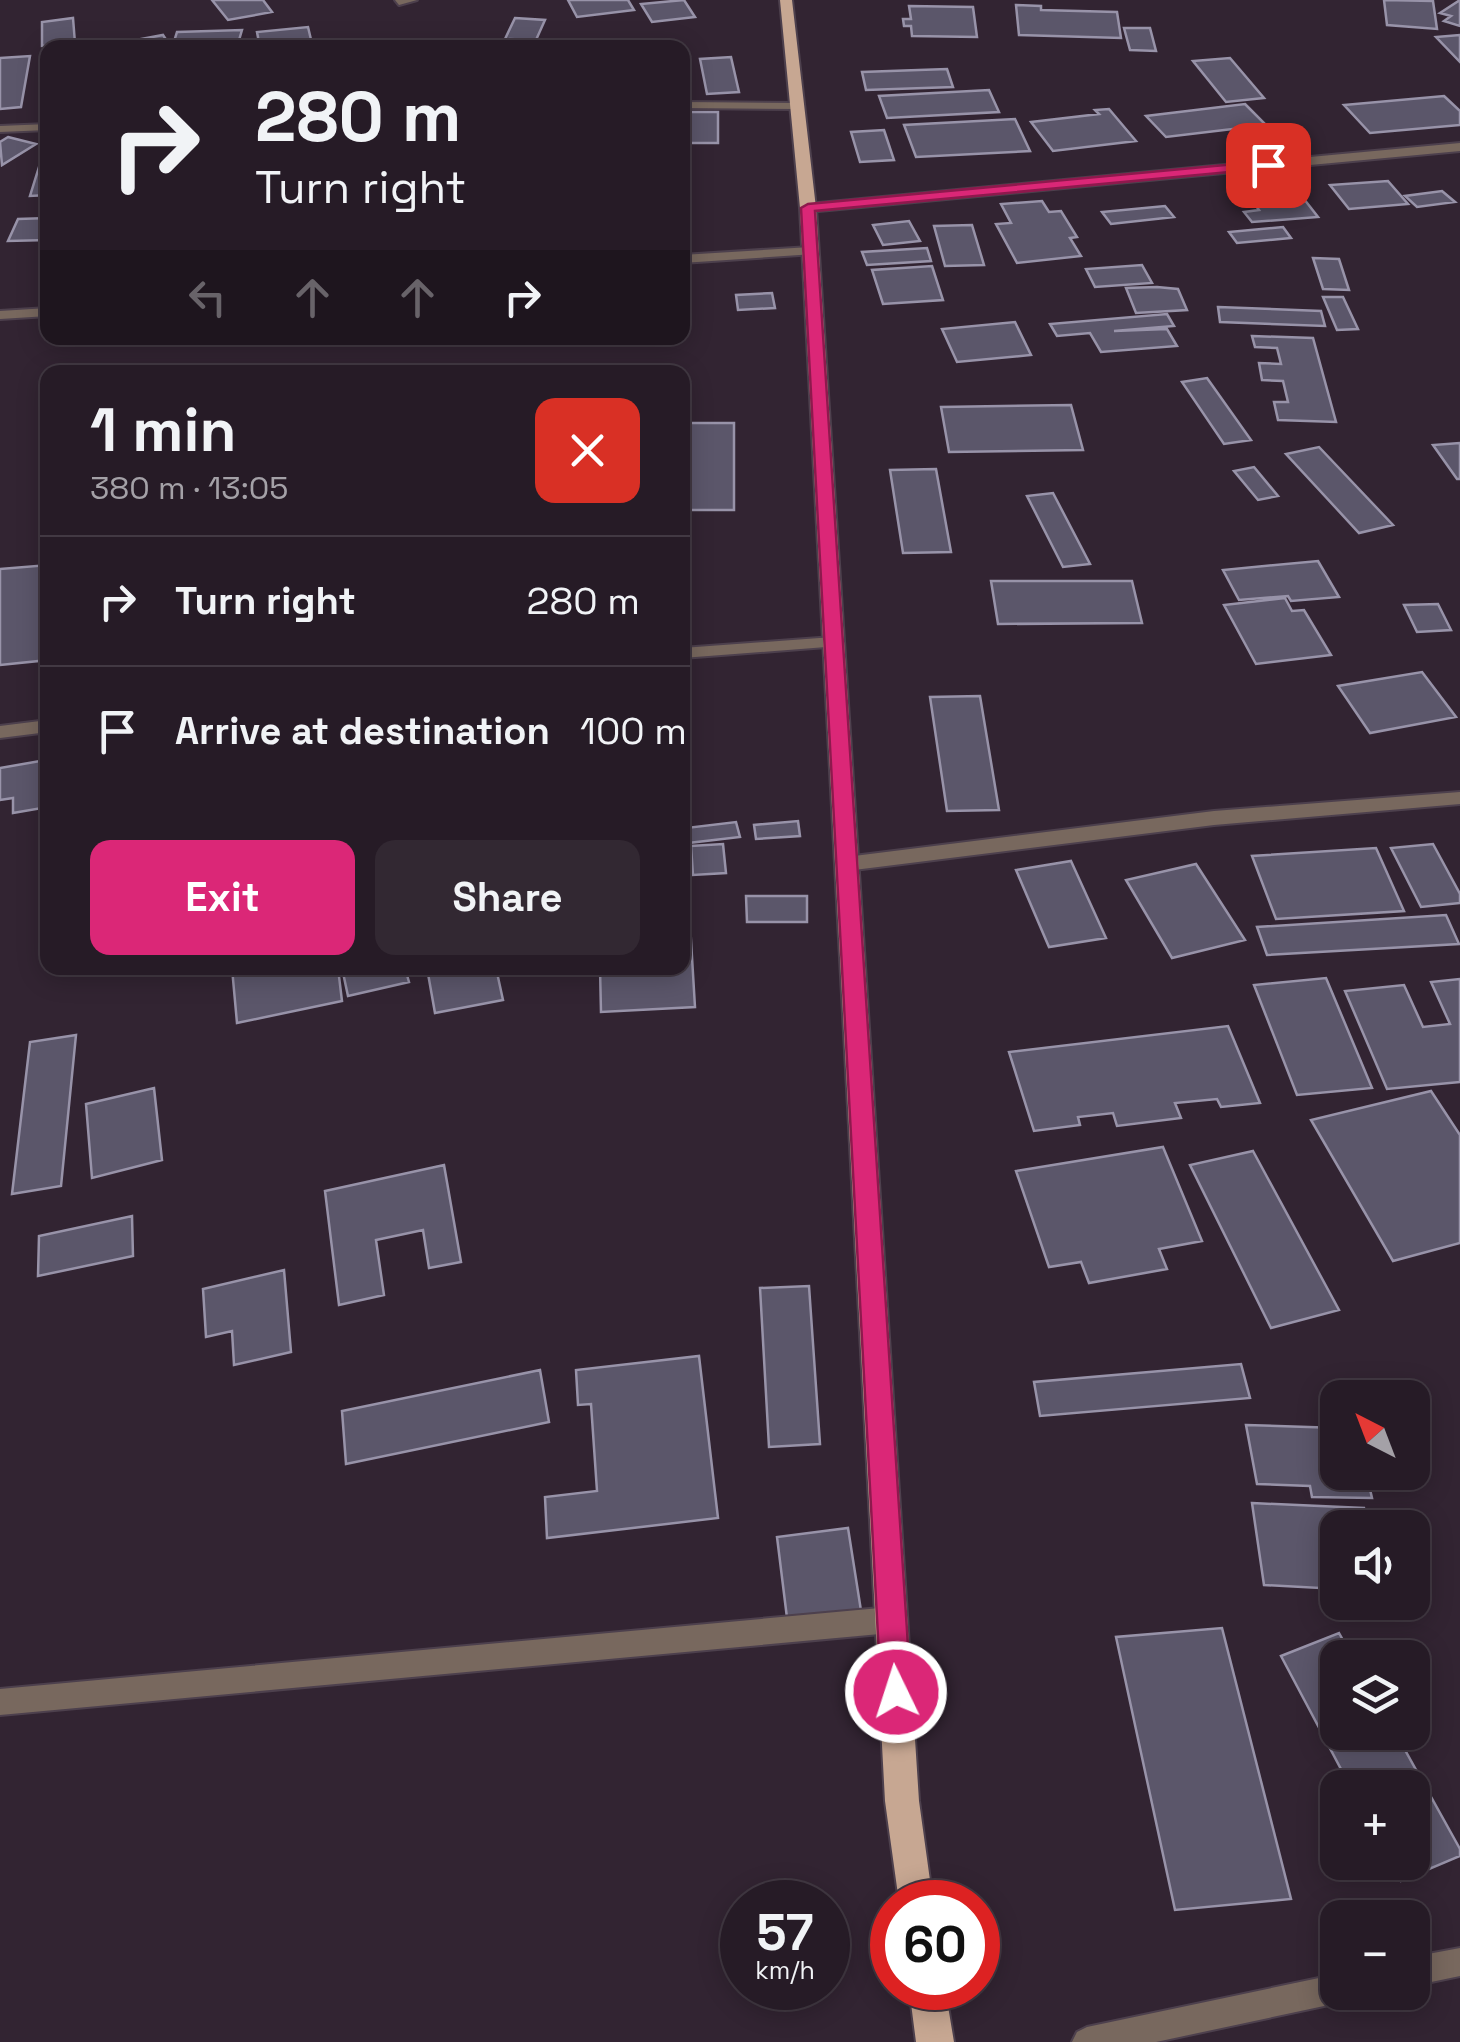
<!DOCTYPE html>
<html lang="en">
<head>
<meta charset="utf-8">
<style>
	:root { --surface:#261b26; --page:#322832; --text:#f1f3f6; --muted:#a4a1a7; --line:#423943; --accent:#db2777 }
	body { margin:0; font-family:"Space Grotesk",sans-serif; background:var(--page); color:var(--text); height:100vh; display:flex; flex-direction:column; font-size:38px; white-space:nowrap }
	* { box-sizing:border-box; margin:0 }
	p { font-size:32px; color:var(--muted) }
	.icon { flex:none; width:55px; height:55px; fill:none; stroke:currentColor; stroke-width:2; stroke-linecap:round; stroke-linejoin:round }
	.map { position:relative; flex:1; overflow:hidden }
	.sheet { position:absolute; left:40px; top:365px; width:650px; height:610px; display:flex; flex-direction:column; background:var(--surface); border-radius:20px; box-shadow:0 5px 25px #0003,0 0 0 2px var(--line) }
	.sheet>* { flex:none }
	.guide { position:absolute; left:40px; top:40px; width:650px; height:305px; border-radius:20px; box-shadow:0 5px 25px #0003,0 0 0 2px var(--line); background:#261b26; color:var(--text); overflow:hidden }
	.needle { width:65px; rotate:318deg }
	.tools { position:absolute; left:1320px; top:1380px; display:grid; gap:20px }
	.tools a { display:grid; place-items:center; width:110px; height:110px; border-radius:20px; background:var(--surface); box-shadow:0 5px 25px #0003,0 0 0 2px var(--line); font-size:50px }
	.speed { position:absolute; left:720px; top:1880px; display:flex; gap:20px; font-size:50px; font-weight:700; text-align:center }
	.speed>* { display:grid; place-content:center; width:130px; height:130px; border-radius:50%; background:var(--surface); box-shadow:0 5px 25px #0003,0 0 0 2px var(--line); line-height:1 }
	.speed small { font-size:25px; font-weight:400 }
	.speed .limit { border:15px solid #d22; background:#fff; color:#111 }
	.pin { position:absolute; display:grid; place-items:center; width:85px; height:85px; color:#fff; margin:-42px; border-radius:20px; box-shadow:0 5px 15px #0006 }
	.me { position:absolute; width:110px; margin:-55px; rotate:356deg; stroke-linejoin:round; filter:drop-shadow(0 0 8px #0008) }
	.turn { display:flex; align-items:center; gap:35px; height:210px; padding:0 50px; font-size:45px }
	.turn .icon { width:130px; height:130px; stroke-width:2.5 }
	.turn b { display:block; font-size:70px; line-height:85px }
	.lanes { display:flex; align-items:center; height:95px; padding:0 50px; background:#0003; justify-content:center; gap:50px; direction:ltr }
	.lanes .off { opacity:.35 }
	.round { display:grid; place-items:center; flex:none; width:105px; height:105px; border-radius:20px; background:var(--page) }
	.headline { display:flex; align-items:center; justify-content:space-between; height:170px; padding:0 50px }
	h1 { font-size:60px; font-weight:700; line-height:75px }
	.button { display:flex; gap:20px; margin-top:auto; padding:20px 50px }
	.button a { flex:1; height:115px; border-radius:20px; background:var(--accent); color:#fff; font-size:40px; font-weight:700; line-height:115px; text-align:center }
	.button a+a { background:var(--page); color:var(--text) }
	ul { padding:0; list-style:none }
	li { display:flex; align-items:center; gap:30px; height:130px; padding:0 50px; border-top:2px solid var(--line) }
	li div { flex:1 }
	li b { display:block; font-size:38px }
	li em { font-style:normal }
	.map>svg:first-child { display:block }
	.building { fill:#5b566a; stroke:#9893a9; stroke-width:2.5 }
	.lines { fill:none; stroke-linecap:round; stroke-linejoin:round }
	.minor-casing { stroke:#4d404d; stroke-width:4 }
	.tertiary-casing { stroke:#4d404d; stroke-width:4 }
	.primary-casing { stroke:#4d404d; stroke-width:4 }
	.minor { fill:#78685e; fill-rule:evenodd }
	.tertiary { fill:#78685e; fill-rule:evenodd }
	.primary { fill:#c7a792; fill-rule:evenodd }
	.route { fill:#db2777; stroke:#8e194d; stroke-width:2.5 }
</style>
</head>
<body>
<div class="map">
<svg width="1460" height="2042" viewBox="0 0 1460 2042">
	<rect width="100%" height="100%" fill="#322432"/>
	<path class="building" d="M212,0H263L272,12L228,20Z
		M568,0H628L634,10L577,17Z
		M684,0L695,17L652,22L641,4Z
		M1384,0L1433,1L1437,29L1387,25Z
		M1460,0V26L1444,21L1451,16L1440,13Z
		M1016,5L1041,6V10L1117,12L1121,38L1019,35Z
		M909,6L973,7L977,37L912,36L911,26H904L903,19H911Z
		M73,18L75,43L42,46V22Z
		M515,18L545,20L536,40L505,39Z
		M308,27L313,48H260L257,32Z
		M1124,28H1150L1156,51L1130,50Z
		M242,30L237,47L172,48L177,32Z
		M163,35L171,47L135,48L131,41Z
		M1460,35V62L1436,37Z
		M30,56L21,107L0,109V58Z
		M731,57L739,92L707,94L700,59Z
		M1230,58L1264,98L1226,102L1193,61Z
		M947,69L953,87L866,90L862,72Z
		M989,90L999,112L887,118L879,96Z
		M1444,96L1460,111V125L1370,133L1344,105Z
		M1245,104L1266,125L1166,137L1146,116Z
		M1109,109L1136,141L1053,151L1031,122L1099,114L1095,110Z
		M682,112H718V143H682Z
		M1015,119L1030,151L916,157L904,125Z
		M884,130L894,160L860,162L851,132Z
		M8,137L36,144L2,165L0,142Z
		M48,138V195L30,196Z
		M1388,181L1408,204L1349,209L1330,185Z
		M1269,185L1280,201L1304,199L1318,217L1252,222L1244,212L1259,210L1242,187Z
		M1442,191L1455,202L1417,207L1405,196Z
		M1042,201L1049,212L1061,211L1077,237L1070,238L1081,256L1017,263L996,224L1011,223L1001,204Z
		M1165,206L1174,217L1111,224L1102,212Z
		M48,218V240L8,241L18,219Z
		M909,221L920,241L883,245L873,225Z
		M972,225L984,265L945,266L934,226Z
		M1283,227L1291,238L1237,243L1229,232Z
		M927,248L931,261L867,265L862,252Z
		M1313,258L1339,259L1349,290L1323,289Z
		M1142,265L1152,283L1095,287L1086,269Z
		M932,266L943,300L883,304L872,270Z
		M1157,287L1178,289L1187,310L1136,313L1126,288Z
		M772,293L775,308L738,310L736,295Z
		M1323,297H1343L1358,329L1337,330Z
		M1218,307L1321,311L1325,326L1220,322Z
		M1167,314L1174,326L1114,331L1167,329L1177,346L1101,352L1090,333L1057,336L1050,324Z
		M1015,322L1031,355L957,362L942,329Z
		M1252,336L1313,338L1336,422L1278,420L1274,402H1288L1283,381L1262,380L1259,363L1281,364L1277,348L1255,347Z
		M479,365L480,372L424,371Z
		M1207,378L1251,440L1224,444L1182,382Z
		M1071,405L1083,450L949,452L941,407Z
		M682,423H734V510H682Z
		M1460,443V479H1457L1433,445Z
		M1319,447L1393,525L1359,533L1286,454Z
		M1254,467L1278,496L1258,500L1234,471Z
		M936,469L951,552L903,553L890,470Z
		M1053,493L1090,564L1063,567L1027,496Z
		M1318,561L1339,597L1291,601L1288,596L1239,600L1223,570Z
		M48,565V660L0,665V569Z
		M991,581H1132L1142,623L998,624Z
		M1285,598L1292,611L1304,610L1331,655L1256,664L1224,605Z
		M1438,604L1451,630L1417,632L1404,605Z
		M1422,672L1456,717L1370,733L1338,686Z
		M980,696L999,810L947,811L930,697Z
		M48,743V807L13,813V798L0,800V768L46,760Z
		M798,821L800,836L756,839L754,825Z
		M736,822L740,837L688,843L686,828Z
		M723,844L726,873L693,875L691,846Z
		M1433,844L1460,894V903L1421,907L1391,848Z
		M1376,848L1404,911L1276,919L1252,856Z
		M1071,861L1106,938L1049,947L1016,870Z
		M1196,864L1245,940L1172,958L1126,880Z
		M688,890L695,1007L601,1012L600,968H682V891Z
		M746,896H807V922H747Z
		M1446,915L1459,944L1267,955L1257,927Z
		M232,968H338L342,1001L237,1023Z
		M342,968H405L409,982L348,996Z
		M427,968H496L503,1000L435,1013Z
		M1326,978L1372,1088L1297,1095L1254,985Z
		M1460,979V1082L1387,1089L1345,991L1404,985L1423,1027L1450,1024L1431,982Z
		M1228,1026L1260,1103L1221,1107L1217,1099L1175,1103L1181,1118L1117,1126L1113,1113L1078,1117L1080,1125L1034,1131L1009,1052Z
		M76,1035L61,1186L12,1194L30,1042Z
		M154,1088L162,1160L92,1178L86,1104Z
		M1431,1091L1460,1135V1243L1393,1261L1311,1120Z
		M1163,1147L1202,1241L1159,1249L1167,1269L1089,1283L1081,1262L1049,1267L1016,1171Z
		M1253,1151L1339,1310L1271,1328L1190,1165Z
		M444,1165L461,1262L429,1268L423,1230L376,1240L384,1295L339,1305L325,1191Z
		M132,1216L133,1256L38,1276L39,1236Z
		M284,1270L291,1352L234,1365L232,1331L206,1337L203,1289Z
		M809,1286L820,1444L769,1447L760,1288Z
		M699,1356L718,1518L547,1538L545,1497L597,1491L591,1404L578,1405L576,1370Z
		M1241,1364L1250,1398L1040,1416L1034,1382Z
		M540,1370L549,1422L346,1464L342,1411Z
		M1246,1425L1338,1428V1472H1366L1372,1498L1312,1497L1310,1486L1257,1484Z
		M1252,1503L1364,1508L1368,1528H1338V1589L1264,1585Z
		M848,1528L862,1617L788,1626L777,1537Z
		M1222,1628L1291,1899L1175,1910L1116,1637Z
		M1339,1633L1353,1658H1338V1732H1395L1460,1849V1856L1401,1881L1391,1862H1412V1788H1351L1281,1656Z"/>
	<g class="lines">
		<defs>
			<path id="minor" d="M395,0H417L399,5Z
				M682,102L797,103L803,106L797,109L682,108Z
				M48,124V130L0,132V126Z
				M810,247L816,251L814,254L682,263V255Z
				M48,308V316L0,319V311Z
				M833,637L839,638V646L682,658V648Z
				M48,720V732L0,738V726Z
				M1460,792V804L1214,825L846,871L837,864L846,857L1214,811Z
				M891,1607L900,1611L904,1620L900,1629L891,1633L0,1715V1689Z
				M1460,1948V1976L1412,1986V1957Z
				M1338,1974V1992H1351L1348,1998L1338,2003L1156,2042H1072L1077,2032L1087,2027Z"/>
			<path id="tertiary" d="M1460,143V151L808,212L802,208L808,204Z"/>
			<path id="primary" d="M780,0H792L816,208L919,1801L933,1902H899L885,1801L800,208Z
				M909,1988H945L954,2042H916Z"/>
		</defs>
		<use href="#minor" class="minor-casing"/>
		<use href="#tertiary" class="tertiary-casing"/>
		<use href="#primary" class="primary-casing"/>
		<use href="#minor" class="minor"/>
		<use href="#tertiary" class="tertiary"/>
		<use href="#primary" class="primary"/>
	</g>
	<path class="route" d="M1268,161L1275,165L1273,168L815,211L911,1692L906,1703L896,1707L885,1703L881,1692L801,208L808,204Z"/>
</svg>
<div class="tools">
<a><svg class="needle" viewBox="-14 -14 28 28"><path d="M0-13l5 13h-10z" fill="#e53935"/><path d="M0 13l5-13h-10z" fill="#a4a1a7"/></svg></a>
<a><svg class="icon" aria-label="sound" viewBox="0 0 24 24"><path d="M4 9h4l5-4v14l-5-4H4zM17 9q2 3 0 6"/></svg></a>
<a><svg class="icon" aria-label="layers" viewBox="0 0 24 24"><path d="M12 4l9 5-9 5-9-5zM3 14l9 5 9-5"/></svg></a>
<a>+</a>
<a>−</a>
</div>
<div class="speed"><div>57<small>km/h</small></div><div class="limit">60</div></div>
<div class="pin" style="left:1268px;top:165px;background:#d93025"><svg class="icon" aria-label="arrive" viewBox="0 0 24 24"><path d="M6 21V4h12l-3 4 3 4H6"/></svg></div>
<svg class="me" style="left:896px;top:1692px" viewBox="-20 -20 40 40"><circle r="17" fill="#db2777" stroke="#fff" stroke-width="3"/><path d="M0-11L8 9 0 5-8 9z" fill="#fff"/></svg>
<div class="guide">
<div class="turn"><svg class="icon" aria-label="right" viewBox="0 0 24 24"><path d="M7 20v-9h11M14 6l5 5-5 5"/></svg><div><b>280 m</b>Turn right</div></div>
<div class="lanes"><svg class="icon off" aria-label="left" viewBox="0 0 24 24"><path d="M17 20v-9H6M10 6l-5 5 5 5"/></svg><svg class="icon off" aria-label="ahead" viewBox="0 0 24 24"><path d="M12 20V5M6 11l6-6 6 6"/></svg><svg class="icon off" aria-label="ahead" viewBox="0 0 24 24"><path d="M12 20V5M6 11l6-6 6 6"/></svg><svg class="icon" aria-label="right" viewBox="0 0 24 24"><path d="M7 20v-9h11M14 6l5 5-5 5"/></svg></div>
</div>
<section class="sheet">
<div class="headline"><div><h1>1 min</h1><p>380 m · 13:05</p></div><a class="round" style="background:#d93025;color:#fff"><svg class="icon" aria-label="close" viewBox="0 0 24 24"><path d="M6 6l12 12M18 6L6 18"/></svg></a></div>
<ul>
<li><svg class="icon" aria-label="right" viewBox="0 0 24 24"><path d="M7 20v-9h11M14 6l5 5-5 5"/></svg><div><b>Turn right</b></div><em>280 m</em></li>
<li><svg class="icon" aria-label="arrive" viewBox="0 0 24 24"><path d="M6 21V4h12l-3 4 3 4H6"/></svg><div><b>Arrive at destination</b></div><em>100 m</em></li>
</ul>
<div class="button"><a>Exit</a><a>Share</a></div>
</section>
</div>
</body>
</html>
